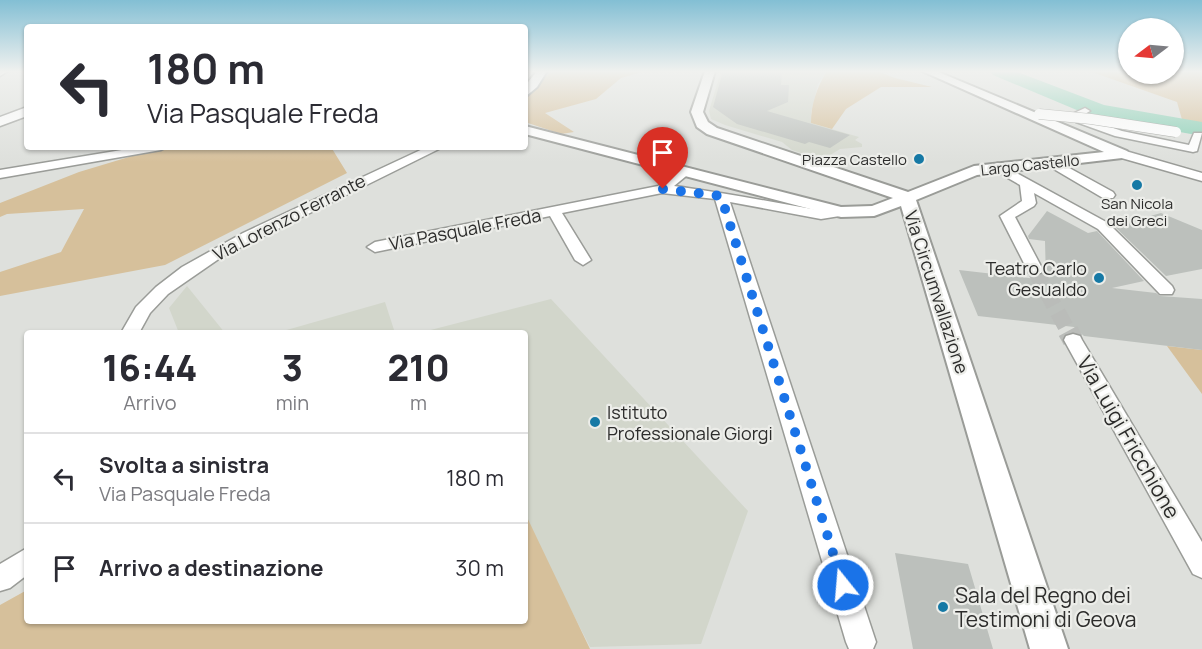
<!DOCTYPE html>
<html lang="it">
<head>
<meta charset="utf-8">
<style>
	:root { --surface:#fff; --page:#f2f2f3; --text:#2b2b33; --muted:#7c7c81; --line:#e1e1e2 }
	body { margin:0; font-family:Manrope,sans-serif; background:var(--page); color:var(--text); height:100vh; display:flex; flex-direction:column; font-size:22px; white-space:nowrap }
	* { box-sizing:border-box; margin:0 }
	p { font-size:20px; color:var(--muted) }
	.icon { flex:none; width:33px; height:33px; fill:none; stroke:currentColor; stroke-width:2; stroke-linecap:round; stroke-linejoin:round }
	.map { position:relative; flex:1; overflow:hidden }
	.panel { position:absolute; left:24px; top:330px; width:504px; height:294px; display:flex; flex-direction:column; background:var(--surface); border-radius:6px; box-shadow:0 2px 4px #0004 }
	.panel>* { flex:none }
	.guide { position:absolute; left:24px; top:24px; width:504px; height:126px; border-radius:6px; box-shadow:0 2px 4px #0004; background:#fff; color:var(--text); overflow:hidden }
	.needle { width:39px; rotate:254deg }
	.controls { position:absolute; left:1118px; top:18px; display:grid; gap:12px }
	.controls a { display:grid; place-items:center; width:66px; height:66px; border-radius:50%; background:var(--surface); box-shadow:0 2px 4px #0004; font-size:30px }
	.pin { position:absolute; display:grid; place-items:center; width:51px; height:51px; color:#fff; margin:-62px -26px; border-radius:50% 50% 50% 0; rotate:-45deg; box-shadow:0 0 6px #0007 }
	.pin .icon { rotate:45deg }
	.me { position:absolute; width:66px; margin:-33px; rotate:343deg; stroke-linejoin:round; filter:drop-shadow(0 0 4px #0008) }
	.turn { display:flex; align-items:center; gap:21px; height:126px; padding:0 24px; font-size:27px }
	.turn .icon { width:78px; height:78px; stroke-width:2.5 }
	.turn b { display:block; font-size:42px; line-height:51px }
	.eta { display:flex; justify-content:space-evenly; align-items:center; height:102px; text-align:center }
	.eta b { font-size:36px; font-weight:800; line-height:42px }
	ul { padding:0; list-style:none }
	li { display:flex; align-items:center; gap:18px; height:90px; padding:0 24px; border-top:2px solid var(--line) }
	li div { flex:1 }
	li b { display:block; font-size:22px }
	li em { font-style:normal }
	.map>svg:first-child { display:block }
	.built { fill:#d2d6cb }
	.green { fill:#d6c09b }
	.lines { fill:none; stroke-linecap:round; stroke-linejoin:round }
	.river { fill:#8bd0b6; fill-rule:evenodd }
	.building { fill:#bcc0bc }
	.minor-tunnel-far1 { stroke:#babcb9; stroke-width:16; stroke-dasharray:16 8; stroke-linecap:butt }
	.minor-tunnel { stroke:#babcb9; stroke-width:21; stroke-dasharray:21 10; stroke-linecap:butt }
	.minor-casing { stroke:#9a9c98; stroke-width:3 }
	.tertiary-casing { stroke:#9a9c98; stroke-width:4 }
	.secondary-casing { stroke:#9a9c98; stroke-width:3 }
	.minor { fill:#fff; fill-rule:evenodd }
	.tertiary { fill:#fff; fill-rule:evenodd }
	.secondary { fill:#fff; fill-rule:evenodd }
	.minor-bridge-casing { stroke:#9a9c98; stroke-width:11; stroke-linecap:butt }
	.minor-bridge { stroke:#fff; stroke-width:10 }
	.route { stroke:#1a73e8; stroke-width:10; stroke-dasharray:0 18 }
	.poi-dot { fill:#1679a5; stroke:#ecede9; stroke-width:2 }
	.labels { text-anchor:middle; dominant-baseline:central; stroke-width:4.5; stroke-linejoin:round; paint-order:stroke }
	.far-poi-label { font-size:15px; fill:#2c2c2b; stroke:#ecede9; text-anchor:end }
	.far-street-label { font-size:15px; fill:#2c2c2b; stroke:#ecede9 }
	.street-label { font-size:18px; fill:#2c2c2b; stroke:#ecede9 }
	.poi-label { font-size:18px; fill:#2c2c2b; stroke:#ecede9; text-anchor:end }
	.near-street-label { font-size:21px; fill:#2c2c2b; stroke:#ecede9 }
	.near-poi-label { font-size:21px; fill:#2c2c2b; stroke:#ecede9; text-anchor:start }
</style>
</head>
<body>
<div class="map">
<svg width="1202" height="649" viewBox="0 0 1202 649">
	<rect width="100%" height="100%" fill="#dee0dc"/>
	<path class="built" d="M721,71H827L818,84L811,113V123L859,137L855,140L862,144V147L840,149L822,160L792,150L782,142L725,125L711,119L709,111Z
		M187,286L225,333H179L169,308Z
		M551,299L748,511L701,644L590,647L525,520V333H419Z
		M385,302L395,333H276Z"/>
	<path class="green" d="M557,71H645L621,78L596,99L545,113L574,132L561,134L525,122V99L549,73Z
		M827,71H877L895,78L932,87H881L846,109L832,129L811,123C811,104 817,87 827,71Z
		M1089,71L1173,74V71H1202V126L1183,123L1177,102Z
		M162,147H331L347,173L165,265L0,296V272L61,252L84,209L7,214L0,217V203L79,172Z
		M1167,346L1202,350V394Z
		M525,513L590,649H0V605L27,590V621H525Z"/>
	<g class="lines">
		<path class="river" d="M990,71H1015L1104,105L1202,122V136L1091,116L993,75Z"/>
	</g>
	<path class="building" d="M723,71L782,72L781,85H789L788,102L767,111L850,135L830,148L809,142L805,144L737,124L713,107Z
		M1047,211L1088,233L1097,231L1144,281L1112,288L1156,293L1160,296L1202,299V350L1084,336L1074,327L978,316L959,270L1046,280L1045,241L1029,239L1028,236Z
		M1161,213L1202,230V269L1166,276L1114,226Z
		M895,553L968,564L993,649H913Z"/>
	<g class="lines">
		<path class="minor-tunnel-far1" d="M1035,270L1069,333"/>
		<path class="minor-tunnel" d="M1068,331L1073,340"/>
		<defs>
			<path id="minor" d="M0,71H8L0,76Z
				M1085,108L1090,111L1083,115L1084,118L1122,131L1189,145L1194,133H1202L1197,151L1193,152L1115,136L1076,122L1072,114Z
				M140,147H167L161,150L0,178V170Z
				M427,147H443L223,256L168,294L150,313L139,333H121L136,307L156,287L182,267L243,233Z
				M1122,150L1202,173V181L1118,157L1116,154Z
				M1051,158L1113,192L1115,195L1113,198H1103L1047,165L1045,162Z
				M998,163L1108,223L1172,286L1174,290L1172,294H1160L1098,229L1034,193L1036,203L1034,206L1015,217L1043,270L1041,273H1029L1000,216L1022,201L1020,185L994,170V164Z
				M685,168L691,172L674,186C720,192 766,201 812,209C823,211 840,204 848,212L846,215L821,219L730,202L876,642L873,649H849L846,642L715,199L662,193L562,213L591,260L583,265L575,260L550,216L375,252L367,247L375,242L658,186Z
				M1073,334L1080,336L1082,340L1202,542V578L1193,574L1064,340L1066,336Z
				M27,548V575L10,588L0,591V564Z"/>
			<path id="tertiary" d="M537,71H547L537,87L525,97V86Z
				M705,71H715L703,112L708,122L717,128L908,192L974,166L1104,152L922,71H936L1127,151L1129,154L1122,158L977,175L916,200L1068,649H1030L901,206L874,216L841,217L525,134V126L841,207L872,206L893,198L707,134L697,127L691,112Z"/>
			<path id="secondary" d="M27,107V116L0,126V117Z"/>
		</defs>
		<use href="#minor" class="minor-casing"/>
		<use href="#tertiary" class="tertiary-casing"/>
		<use href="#secondary" class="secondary-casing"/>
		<use href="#minor" class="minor"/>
		<use href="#tertiary" class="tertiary"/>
		<use href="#secondary" class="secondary"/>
		<defs>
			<path id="minor-bridge" d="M1039,114L1091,119L1176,132"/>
		</defs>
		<use href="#minor-bridge" class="minor-bridge-casing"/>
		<use href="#minor-bridge" class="minor-bridge"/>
	</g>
	<linearGradient id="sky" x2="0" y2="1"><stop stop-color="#83bfd4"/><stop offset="0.44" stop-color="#f0f1ef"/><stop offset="1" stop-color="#f0f1ef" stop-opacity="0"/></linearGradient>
	<rect width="1202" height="162" fill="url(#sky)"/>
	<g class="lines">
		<path class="route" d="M663,189L721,196L843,585"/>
	</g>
	<g class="poi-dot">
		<circle cx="919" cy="159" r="6"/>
		<circle cx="1137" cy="185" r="6"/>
		<circle cx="1099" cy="278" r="6"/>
		<circle cx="595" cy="422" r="6"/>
		<circle cx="943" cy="607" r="6"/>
	</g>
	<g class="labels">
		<g class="far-poi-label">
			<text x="907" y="159">Piazza Castello</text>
			<text x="1137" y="203" text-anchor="middle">San Nicola<tspan x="1137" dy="17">dei Greci</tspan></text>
		</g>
		<g class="far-street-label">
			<text transform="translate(1030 165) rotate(-6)">Largo Castello</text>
		</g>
		<g class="street-label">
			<text transform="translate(289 217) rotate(-27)">Via Lorenzo Ferrante</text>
			<text transform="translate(465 229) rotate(-11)">Via Pasquale Freda</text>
			<text transform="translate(937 292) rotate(72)">Via Circumvallazione</text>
		</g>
		<g class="poi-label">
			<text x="1087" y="268">Teatro Carlo<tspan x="1087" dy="21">Gesualdo</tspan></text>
			<text x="607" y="412" text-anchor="start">Istituto<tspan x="607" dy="21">Professionale Giorgi</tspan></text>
		</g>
		<g class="near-street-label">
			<text transform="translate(1129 437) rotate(60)">Via Luigi Fricchione</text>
		</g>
		<g class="near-poi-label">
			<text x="955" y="595">Sala del Regno dei<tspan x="955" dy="24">Testimoni di Geova</tspan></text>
		</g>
	</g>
</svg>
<div class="controls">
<a><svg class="needle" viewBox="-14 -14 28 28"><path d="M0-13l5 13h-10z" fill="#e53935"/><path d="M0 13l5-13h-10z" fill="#7c7c81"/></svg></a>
</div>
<div class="pin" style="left:663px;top:189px;background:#d93025"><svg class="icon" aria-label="arrive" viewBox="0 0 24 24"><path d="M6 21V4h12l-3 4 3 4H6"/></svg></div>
<svg class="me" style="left:843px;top:585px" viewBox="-20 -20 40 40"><circle r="17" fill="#1a73e8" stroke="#fff" stroke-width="3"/><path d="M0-11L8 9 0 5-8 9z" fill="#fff"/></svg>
<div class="guide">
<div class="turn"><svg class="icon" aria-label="left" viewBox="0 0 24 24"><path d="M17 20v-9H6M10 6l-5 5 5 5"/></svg><div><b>180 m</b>Via Pasquale Freda</div></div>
</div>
<section class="panel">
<div class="eta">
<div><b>16:44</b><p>Arrivo</p></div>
<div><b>3</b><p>min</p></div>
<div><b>210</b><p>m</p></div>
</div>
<ul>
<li><svg class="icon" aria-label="left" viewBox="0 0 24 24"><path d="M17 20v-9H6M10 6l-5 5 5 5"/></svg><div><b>Svolta a sinistra</b><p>Via Pasquale Freda</p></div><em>180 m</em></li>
<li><svg class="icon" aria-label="arrive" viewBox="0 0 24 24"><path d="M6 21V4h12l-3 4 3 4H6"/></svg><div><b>Arrivo a destinazione</b></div><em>30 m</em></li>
</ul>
</section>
</div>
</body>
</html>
